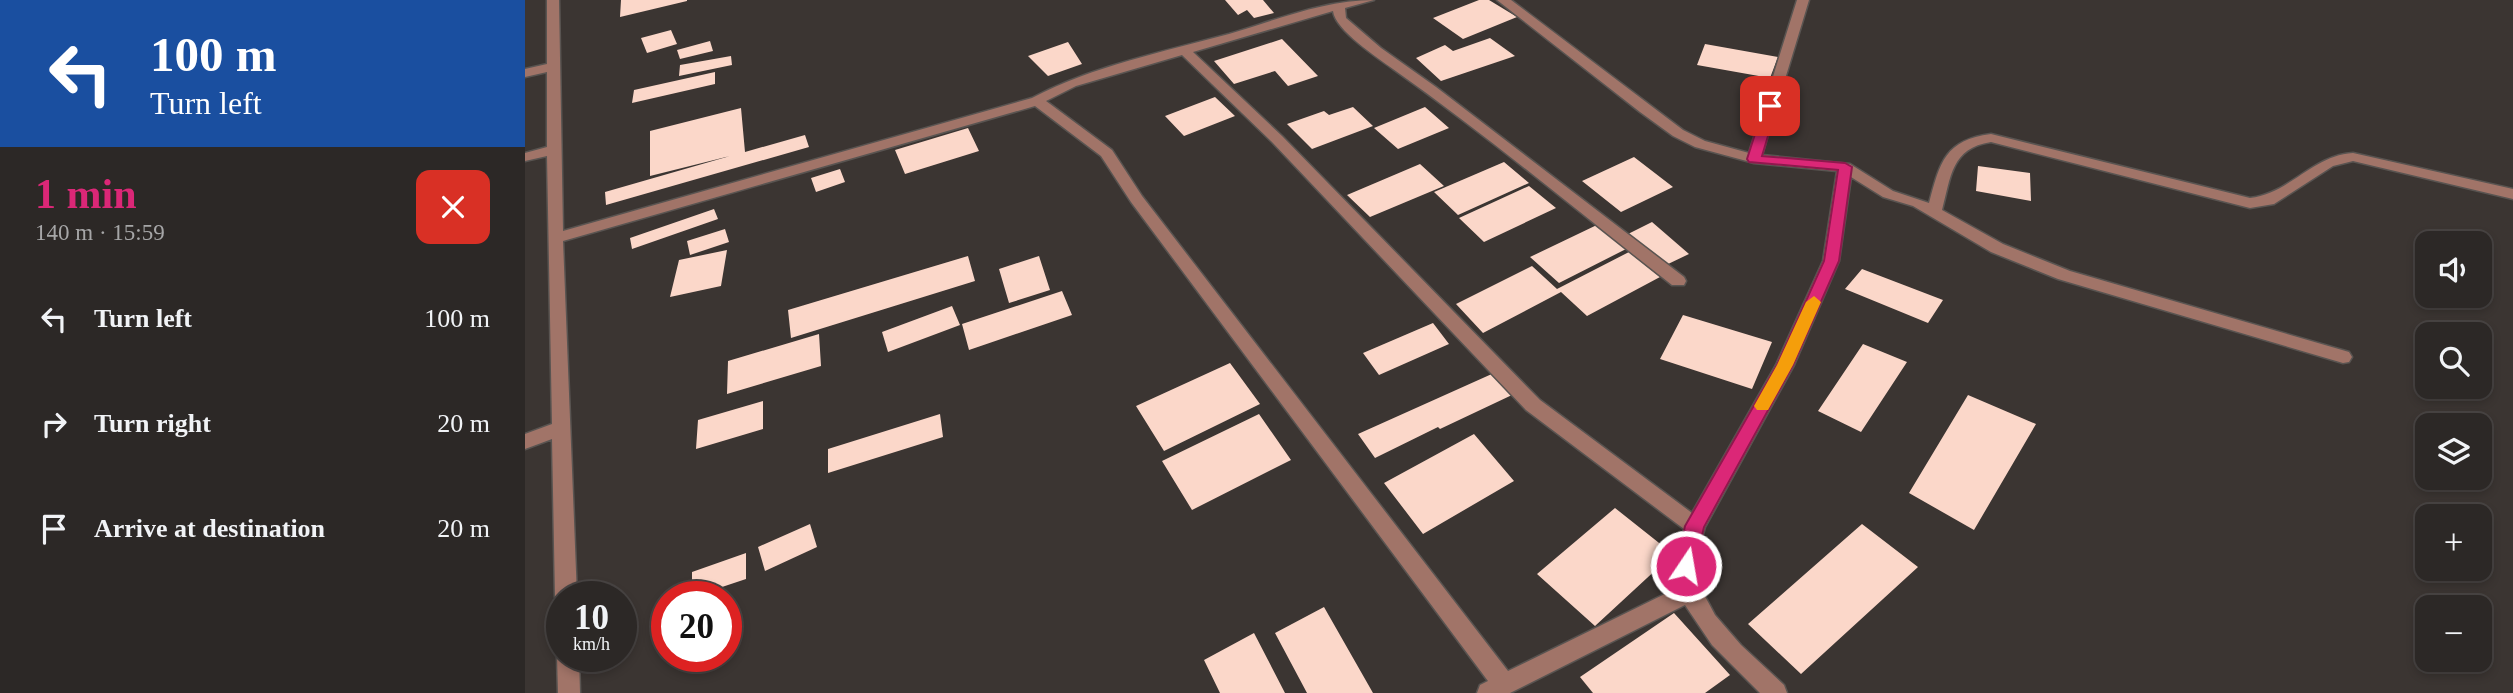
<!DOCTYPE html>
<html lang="en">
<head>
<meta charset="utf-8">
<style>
	:root { --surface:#2c2826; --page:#34302e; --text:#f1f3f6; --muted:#a6a6a7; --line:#484443; --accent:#db2777 }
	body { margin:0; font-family:"Times New Roman",serif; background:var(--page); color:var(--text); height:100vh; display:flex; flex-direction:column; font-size:26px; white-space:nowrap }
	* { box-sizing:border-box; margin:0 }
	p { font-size:23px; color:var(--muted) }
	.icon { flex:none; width:38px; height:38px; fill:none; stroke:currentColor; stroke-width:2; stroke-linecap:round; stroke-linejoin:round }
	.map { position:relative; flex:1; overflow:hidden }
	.sheet { display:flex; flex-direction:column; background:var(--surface); width:525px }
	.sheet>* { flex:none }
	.hud { background:#1a4fa0; color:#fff; overflow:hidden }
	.buttons { position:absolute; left:1890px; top:231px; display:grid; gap:14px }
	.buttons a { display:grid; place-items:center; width:77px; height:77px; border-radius:14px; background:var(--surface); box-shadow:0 4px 10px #0003,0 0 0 2px var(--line); font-size:35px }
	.speed { position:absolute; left:21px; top:581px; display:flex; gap:14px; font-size:35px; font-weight:700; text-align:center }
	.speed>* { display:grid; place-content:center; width:91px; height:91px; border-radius:50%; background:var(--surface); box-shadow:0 4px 10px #0003,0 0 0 2px var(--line); line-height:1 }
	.speed small { font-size:18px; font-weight:400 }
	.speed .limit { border:10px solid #d22; background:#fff; color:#111 }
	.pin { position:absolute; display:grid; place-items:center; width:60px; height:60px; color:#fff; margin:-30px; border-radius:14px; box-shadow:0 4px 10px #0006 }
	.me { position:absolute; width:77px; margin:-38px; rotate:12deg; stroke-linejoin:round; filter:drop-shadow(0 0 5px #0008) }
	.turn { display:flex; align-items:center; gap:24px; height:147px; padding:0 35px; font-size:32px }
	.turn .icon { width:91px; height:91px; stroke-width:2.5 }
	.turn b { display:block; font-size:49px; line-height:60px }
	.round { display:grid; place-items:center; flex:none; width:74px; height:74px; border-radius:14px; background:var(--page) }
	.head { display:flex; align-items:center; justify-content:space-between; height:119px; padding:0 35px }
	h1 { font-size:42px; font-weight:700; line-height:52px; color:var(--accent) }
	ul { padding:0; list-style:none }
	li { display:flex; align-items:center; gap:21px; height:105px; padding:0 35px }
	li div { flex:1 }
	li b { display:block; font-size:26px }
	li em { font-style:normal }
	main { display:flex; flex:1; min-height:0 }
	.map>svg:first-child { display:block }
	.building { fill:#fbd7c9 }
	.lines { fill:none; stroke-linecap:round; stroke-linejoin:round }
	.minor-casing { stroke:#595451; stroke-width:3 }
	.minor { fill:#a17468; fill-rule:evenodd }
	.route { fill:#db2777; stroke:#8e194d; stroke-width:2 }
	.slow { fill:#f59e0b }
</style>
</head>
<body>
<main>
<section class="sheet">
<div class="hud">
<div class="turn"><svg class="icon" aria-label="left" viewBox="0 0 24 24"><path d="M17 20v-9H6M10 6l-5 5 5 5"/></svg><div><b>100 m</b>Turn left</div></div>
</div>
<div class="head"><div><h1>1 min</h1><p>140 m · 15:59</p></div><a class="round" style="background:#d93025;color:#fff"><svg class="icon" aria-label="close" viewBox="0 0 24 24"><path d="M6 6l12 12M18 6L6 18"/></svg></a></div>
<ul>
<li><svg class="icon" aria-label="left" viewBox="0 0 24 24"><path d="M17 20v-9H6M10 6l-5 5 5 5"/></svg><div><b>Turn left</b></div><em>100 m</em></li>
<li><svg class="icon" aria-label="right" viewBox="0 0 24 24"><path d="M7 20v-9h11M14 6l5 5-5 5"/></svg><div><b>Turn right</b></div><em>20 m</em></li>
<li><svg class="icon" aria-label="arrive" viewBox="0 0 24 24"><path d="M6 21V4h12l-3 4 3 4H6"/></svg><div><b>Arrive at destination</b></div><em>20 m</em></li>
</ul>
</section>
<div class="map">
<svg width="1988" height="693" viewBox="0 0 1988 693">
	<rect width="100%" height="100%" fill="#3b3532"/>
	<path class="building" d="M96,0H162V1L95,17Z
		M700,0H738L749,13L729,18L722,10L713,15Z
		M954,0H964L992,17L938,39L908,18Z
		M146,30L152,44L122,53L116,38Z
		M965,38L990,56L916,81L891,58L920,45L928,51Z
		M757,39L793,76L763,86L750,71L709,84L689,61Z
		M185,41L188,51L155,59L152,50Z
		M543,42L557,64L523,76L503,56Z
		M1180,44L1253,57L1245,78L1172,65Z
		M206,56L207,65L154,76L155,65Z
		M190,72V84L107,103L109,90Z
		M690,97L710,116L659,136L640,116Z
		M828,107L848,126L787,149L762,124L799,111L804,115Z
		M900,107L924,128L873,149L849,128Z
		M216,108L220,152L280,135L284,147L81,205L80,192L205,156L125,176V131Z
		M443,128L454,151L380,174L370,150Z
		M1109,157L1148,187L1096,212L1057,181Z
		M979,162L1004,183L933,215L909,192Z
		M895,164L919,186L845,217L822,195Z
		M1453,166L1505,173L1506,201L1451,191Z
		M315,169L320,182L291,192L286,178Z
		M1004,186L1031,208L959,242L934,218Z
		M189,209L193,219L107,249L105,238Z
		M1127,222L1164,254L1141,265L1103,234Z
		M1076,223L1105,247L1034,283L1005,257Z
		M200,229L204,242L165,255L162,241Z
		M202,250L196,286L145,297L154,260Z
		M1104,252L1135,277L1062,316L1036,292L958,333L931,304L1007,266L1032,289Z
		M443,256L450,281L266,338L263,310Z
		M514,256L525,290L484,303L474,269Z
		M1337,269L1418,300L1403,323L1320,289Z
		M537,291L547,315L444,350L437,324Z
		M427,306L435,325L363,352L357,332Z
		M1158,315L1247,342L1227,389L1135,359Z
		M908,323L924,344L854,375L838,353Z
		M294,334L296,366L202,394L203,361Z
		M1338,344L1382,362L1336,432L1293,411Z
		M705,363L735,404L639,451L611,406Z
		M969,373L987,395L915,429L913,427L850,458L833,434Z
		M1443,395L1511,424L1449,530L1384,493Z
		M238,401V429L171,449L173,420Z
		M415,414L418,437L303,473V449Z
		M734,414L766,460L667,510L637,461Z
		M949,434L989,481L898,534L859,483Z
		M1090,508L1148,554L1070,626L1012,574Z
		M285,524L292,547L240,571L233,547Z
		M1337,524L1393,567L1276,674L1223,624Z
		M221,553V579L167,597V572Z
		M799,607L848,693H782L750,633Z
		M1149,613L1205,675L1180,693H1068L1055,677Z
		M729,633L760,693H695L679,660Z"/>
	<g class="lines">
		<defs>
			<path id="minor" d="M22,0H34L38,231L507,98C568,66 638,52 704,34C751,20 800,0 849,0L820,8L821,18L856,48L911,87L1159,277L1161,281L1159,285H1147C1055,213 964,137 868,69C853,58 810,30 808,11L668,52L757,136L1015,400L1167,513L1251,365L1298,261L1312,171L1229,163L1170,147L1148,136L1115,112L972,0H986L1158,130L1180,141L1224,153L1272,0H1284L1237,155L1325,164L1368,191L1404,203C1415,162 1420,140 1466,134L1725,198C1764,194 1788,155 1828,153L1988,189V199L1828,161L1808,166L1749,204L1725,208L1466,142C1426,148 1426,177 1417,210L1478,244L1545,271L1824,352L1827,357L1824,362L1818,363L1533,279L1466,252L1388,206L1358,197L1326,177L1314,261L1269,365L1180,527L1172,558L1175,587L1190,615L1216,645L1259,685L1262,693H1235L1187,645L1160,605L985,693H952L955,685L963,681L606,202L576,156L510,106L38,241L52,597H37V605L30,597L27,439L0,449V434L27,424L22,156L0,161V153L22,147V72L0,77V69L22,64ZM657,55L747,142L1001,410L1159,529L1151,563L1154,587L983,671L617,196L587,150L521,101L551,86Z
				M37,648V656H54L55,693H33L32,656Z"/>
		</defs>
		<use href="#minor" class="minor-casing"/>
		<use href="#minor" class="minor"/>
	</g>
	<path class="route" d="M1245,102L1252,106L1237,156L1320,163L1327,167L1314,261L1268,365L1179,527L1170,566L1168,572L1161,574L1154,572L1151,566L1160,526L1252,365L1299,261L1313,170L1224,162L1222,159L1239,106Z"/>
	<path class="slow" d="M1289,296L1296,302L1268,365L1243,410H1232L1229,406L1252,365L1281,302Z"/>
</svg>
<div class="buttons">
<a><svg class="icon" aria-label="sound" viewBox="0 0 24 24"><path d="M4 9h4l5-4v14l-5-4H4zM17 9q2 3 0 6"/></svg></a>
<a><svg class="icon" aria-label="search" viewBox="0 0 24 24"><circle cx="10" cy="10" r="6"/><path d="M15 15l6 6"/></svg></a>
<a><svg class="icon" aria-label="layers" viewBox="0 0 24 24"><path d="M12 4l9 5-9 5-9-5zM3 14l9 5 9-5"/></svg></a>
<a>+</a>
<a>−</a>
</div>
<div class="speed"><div>10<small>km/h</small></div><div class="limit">20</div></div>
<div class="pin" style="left:1245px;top:106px;background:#d93025"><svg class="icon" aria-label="arrive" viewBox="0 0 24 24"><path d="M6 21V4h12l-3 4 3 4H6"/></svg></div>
<svg class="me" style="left:1161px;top:566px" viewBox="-20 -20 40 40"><circle r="17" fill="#db2777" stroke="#fff" stroke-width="3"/><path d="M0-11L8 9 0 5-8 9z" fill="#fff"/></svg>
</div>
</main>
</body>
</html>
